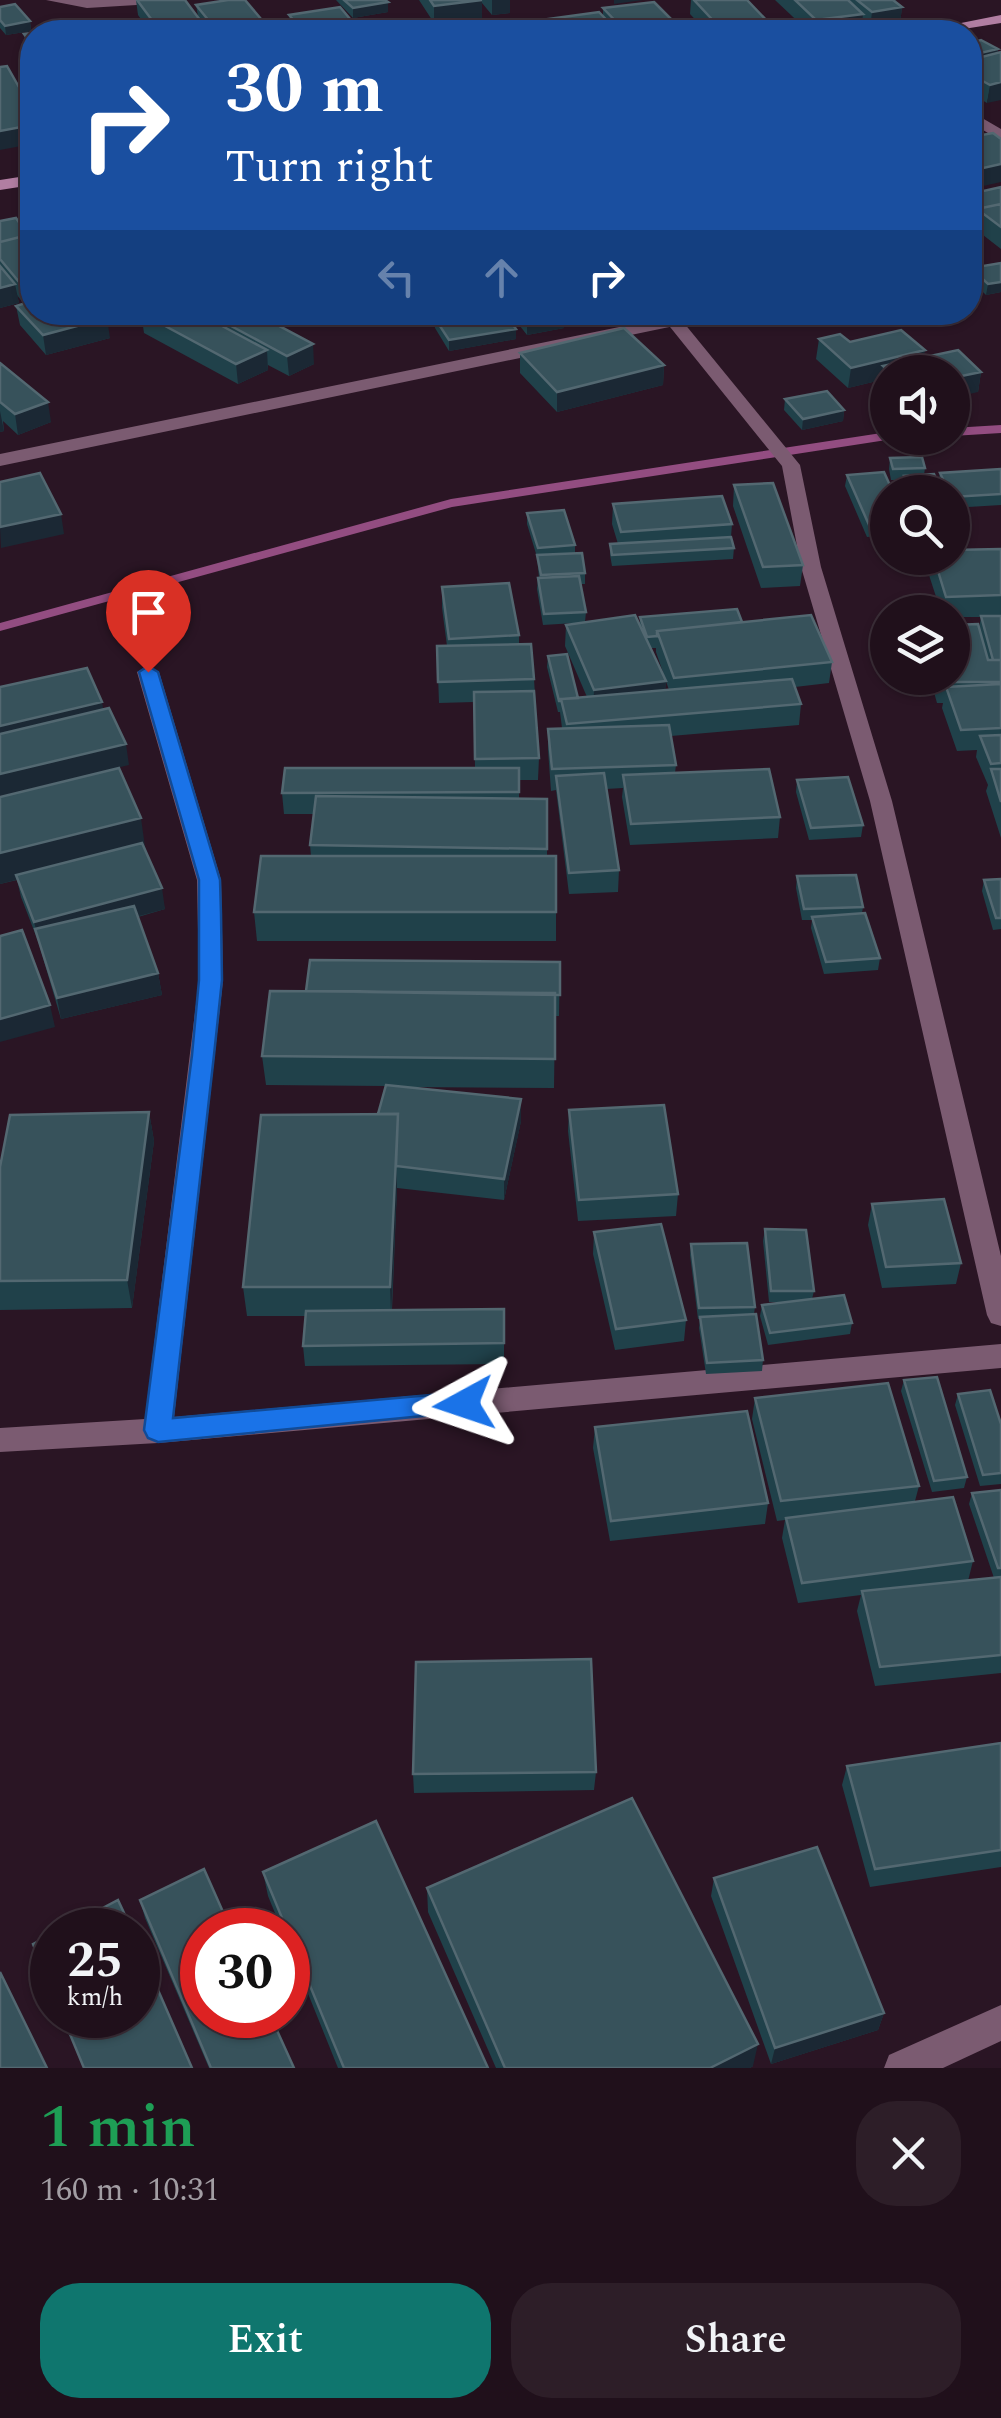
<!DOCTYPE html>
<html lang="en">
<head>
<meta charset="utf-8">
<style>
	:root { --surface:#20101b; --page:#2d1e28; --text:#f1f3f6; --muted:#a29da3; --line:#3d303a; --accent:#0f766e }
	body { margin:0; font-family:Spectral,serif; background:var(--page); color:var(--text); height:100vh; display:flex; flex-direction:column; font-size:38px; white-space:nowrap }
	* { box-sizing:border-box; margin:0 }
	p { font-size:32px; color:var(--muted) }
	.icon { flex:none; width:55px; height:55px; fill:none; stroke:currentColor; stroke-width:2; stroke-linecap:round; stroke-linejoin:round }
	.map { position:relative; height:2068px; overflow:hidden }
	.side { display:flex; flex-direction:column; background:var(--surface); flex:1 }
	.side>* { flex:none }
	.banner { position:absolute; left:20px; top:20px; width:962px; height:305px; border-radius:40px; box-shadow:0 2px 8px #0004,0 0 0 2px var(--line); background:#1a4fa0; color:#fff; overflow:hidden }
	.fabs { position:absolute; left:870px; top:355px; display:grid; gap:20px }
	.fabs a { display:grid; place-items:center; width:100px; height:100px; border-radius:50%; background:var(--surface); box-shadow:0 2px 8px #0004,0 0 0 2px var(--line); font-size:50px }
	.speed { position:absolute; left:30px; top:1908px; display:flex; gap:20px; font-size:50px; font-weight:700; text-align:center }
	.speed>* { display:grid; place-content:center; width:130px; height:130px; border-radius:50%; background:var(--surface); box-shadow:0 2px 8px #0004,0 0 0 2px var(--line); line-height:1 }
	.speed small { font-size:25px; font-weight:400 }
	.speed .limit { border:15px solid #d22; background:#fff; color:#111 }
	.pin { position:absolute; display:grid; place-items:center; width:85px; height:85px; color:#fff; margin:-102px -42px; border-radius:50% 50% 50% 0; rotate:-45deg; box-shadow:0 0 10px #0007 }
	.pin .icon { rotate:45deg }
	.me { position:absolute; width:110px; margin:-55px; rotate:265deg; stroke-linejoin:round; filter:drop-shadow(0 0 8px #0008) }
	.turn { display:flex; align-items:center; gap:35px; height:210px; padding:0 40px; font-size:45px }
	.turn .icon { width:130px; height:130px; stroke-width:2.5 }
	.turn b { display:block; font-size:70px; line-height:85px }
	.lanes { display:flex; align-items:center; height:95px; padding:0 40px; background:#0003; justify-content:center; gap:50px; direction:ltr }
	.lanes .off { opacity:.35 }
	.round { display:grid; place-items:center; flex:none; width:105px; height:105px; border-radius:40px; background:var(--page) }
	.summary { display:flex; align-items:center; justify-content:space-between; height:170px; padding:0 40px }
	h1 { font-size:60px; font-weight:600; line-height:75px; color:#1e9e55 }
	.cta { display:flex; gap:20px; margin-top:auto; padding:20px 40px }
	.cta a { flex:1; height:115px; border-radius:40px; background:var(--accent); color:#fff; font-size:40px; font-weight:600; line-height:115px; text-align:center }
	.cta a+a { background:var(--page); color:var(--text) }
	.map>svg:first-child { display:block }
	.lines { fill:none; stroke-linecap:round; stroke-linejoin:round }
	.stream { fill:#934d81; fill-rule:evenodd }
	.minor { fill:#7b5b71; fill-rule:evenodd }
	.tertiary { fill:#7b5b71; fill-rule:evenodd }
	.secondary { fill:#b17ea2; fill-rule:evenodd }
	.wall { fill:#20414a; fill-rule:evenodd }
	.shaded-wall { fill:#1b2834 }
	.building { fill:#37525b; stroke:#536871; stroke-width:2.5 }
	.route { fill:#1a73e8; stroke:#114b97; stroke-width:2.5 }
</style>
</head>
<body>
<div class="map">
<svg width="1001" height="2068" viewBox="0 0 1001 2068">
	<rect width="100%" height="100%" fill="#2a1524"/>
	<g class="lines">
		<path class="stream" d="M1001,425V433L952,436V428Z
			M888,432V438L893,439L452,507L0,631V623L451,499Z"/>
		<path class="minor" d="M46,0H160L153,4L87,8Z
			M970,111L1001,129V141L970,122Z
			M673,316L679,317V325L0,466V454Z
			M148,666L159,672L221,880L223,980L174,1417L1001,1344V1368L158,1443L0,1452V1428L145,1419L199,980L197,880L137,672Z
			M1001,2005V2041L943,2068H884L889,2055Z"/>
		<path class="tertiary" d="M658,312H675L800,465L821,567L892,801L1001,1256V1326L991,1323L987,1315L870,801L801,567L782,466Z"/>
		<path class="secondary" d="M1001,15V23L945,32H916Z
			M32,175V185L0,190V180Z"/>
	</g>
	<path class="wall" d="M136,0H185L198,16L196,5L272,32H206L204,30V32H150L138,15Z
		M336,0H385L388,2V12L353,18Z
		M419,0H510V13L492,15L482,3V18L434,23Z
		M691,0H747L768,32H707L690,14Z
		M775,0H897L894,1L902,7L900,24L870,29L862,23L861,32H809Z
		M0,7L30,21L31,31L6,35L0,28Z
		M603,8L684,32H549V19L603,16Z
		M289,15L356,32H297L290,24Z
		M32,33V60L27,52L24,34Z
		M970,43L998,49L987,103L970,93Z
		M1001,187V249L974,228L975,221L970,217V194Z
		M0,221L110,338L46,355L20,325L16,306L24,304L17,295L19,303L0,308Z
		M1001,263V292L986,295L970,279L971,268Z
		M253,312L314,364L289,376L268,365V370L238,384L144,333L141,313Z
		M509,312H560L564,328L527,335Z
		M569,312H617V318L580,325Z
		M434,317L516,339L449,351L435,328Z
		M819,339L850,342L924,357L981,372L978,392L952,372H888V393L880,386L881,380L848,388L816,359Z
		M520,353L664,365L663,385L557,412L520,373Z
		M0,363L51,422L18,435L3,421L4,431L0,432Z
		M785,399L844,410L843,421L802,430L784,410Z
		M890,458L925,468L924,475L942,492H905L903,487L904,480H891L889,469Z
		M1001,469V505L952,508V492H942L938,484L940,473Z
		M847,475L888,492V535L867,537L845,486Z
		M734,485L803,565L800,586L761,588L733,506Z
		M613,504L732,524L731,537L734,548L733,559L612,566L610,555V544H618L612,524Z
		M527,513L575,545V553L585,573V584H580L586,612L585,622L640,625V617L742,622L832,662L829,683L795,687L801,704L799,725L671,736L676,765L675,773L780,817L778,838L630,845L622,797L623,788L606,789L619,870L618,892L569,894L556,790L551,791L548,750V729L562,728L560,712H558L547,667L548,656L578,698L587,697L565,646L566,625L575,623L543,625L537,589L538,578H539L537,557L527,524ZM650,648H656V652L669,690H665L666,681Z
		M1001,549V838L986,791L988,785L976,757L977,750L957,751L942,708L943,703H937L930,678H952L979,628L981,617H952V612H941L928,572L931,558H952Z
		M442,587L519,635V644L534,679L539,758L538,780H519V798L547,799V856L556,912V941H257L254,912L311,856L310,845L314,814H284L282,793L475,768L474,702L439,703L437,646H447L442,608Z
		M797,780L863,825L861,837L809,840L796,792Z
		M0,797L145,847L165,909L138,917L158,973L162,995L61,1019L38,941L21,897L17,880L0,884Z
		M797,876L863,907L862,913L880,958L878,970L824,974L811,928L812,920H802L796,888Z
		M1001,879V929L993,930L982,891L984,880Z
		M560,962L559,1016H555L554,1088L406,1087L521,1099V1121L504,1200L397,1188L392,1310L504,1309V1364L305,1366L303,1346L305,1316H247L243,1287L378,1114L385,1086L266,1085L262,1056L306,991Z
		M569,1110L678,1194L676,1216L578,1221L568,1131Z
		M149,1112L154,1141L132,1308L0,1310V1167Z
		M872,1204L961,1263L956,1284L882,1288L868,1225Z
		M765,1229L814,1291L812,1299L852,1323L850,1334L768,1345L760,1316L762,1305L782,1302H769L763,1241Z
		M594,1232L686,1320L684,1341L615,1350L593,1254Z
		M691,1244L755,1307L754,1314L763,1360L762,1371L706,1374L699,1328L700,1319H698L690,1255Z
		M904,1380L967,1477L964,1488L932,1492L901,1391Z
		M958,1394L1001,1424V1484L980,1486L955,1405Z
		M755,1398L919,1486L915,1501L973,1561L968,1581L994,1578L969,1504L972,1493L1001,1490V1673L875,1686L857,1611L861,1595L798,1603L782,1538L785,1520L777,1521L752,1419Z
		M595,1427L768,1503L765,1524L610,1541L593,1448Z
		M1001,1743V1867L870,1887L842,1785L847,1766Z
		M596,1772L594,1790L414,1793L413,1774Z
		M263,1872L488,2068H338L288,1944V1930H282L268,1896Z
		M714,1878L884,2013L878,2030L771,2064L711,1896Z
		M427,1888L753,2066L750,2068H496L428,1912Z
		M140,1900L294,2068H209L145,1918Z"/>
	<path class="shaded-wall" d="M482,0V18L434,23V6Z
		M492,0H510V13L492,15Z
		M614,0H643L614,4Z
		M388,2V12L353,18V8Z
		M902,7L900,24L870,29L872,12Z
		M863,14L861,32H815L816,20Z
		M30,21L31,31L6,35L5,26Z
		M769,23L768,32H721V29Z
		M203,24L204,32H160V31Z
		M356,26V32H314Z
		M998,49L996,59L970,65L972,55Z
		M1001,82V100L987,103L990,85Z
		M32,125V144L0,150V131Z
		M1001,164V182L970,189V171Z
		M1001,282V292L986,295L988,284Z
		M15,284L19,303L0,308V288Z
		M581,312H617V318L580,325Z
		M107,318L110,338L46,355L43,335Z
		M564,318V328L527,335V325Z
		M516,329V339L449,351V340Z
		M313,344L314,364L289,376L287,356Z
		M267,350L268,370L238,384L236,364Z
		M925,350L922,370L883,366L881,380L848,388L851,368Z
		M664,365L663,385L557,412V392Z
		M981,372L978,392L952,398V378Z
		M48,402L51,422L18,435L15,414Z
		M844,410L843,421L802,430L803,419Z
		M0,411L4,431L0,432Z
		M61,514L64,534L1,548L0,527Z
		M666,681L664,702L593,712L594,690Z
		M102,702L106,724L0,749V726Z
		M126,744L129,765L0,796V774Z
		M141,818L145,847L0,884V853Z
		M162,888L165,909L40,943L34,922Z
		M158,973L162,995L61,1019L57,998Z
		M50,1005L55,1027L0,1042V1019Z
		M521,1099V1121L504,1200V1179Z
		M149,1112L154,1141L132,1308L127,1280Z
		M398,1114L396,1166L397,1188L391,1316L390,1287Z
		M884,2013L878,2030L771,2064L775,2048Z
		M758,2044L753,2066L750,2068H710Z"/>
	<path class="building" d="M137,0H185L203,24L160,31Z
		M228,0H245L272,32H218L196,5Z
		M344,0H385L388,2L353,8Z
		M430,0H482L434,6Z
		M694,0H747L769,23L721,29Z
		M795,0H848L863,14L816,20Z
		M857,0H893L902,7L872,12Z
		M654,2L684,32H626L603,8Z
		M15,4L30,21L5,26L0,20V7Z
		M340,7L356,26L304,32L289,15Z
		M599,12L618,32H562L549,19Z
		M483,25L493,32H445Z
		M66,27L71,32H35Z
		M32,33V45L24,34Z
		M981,40L998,49L972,55L970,54V43Z
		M1001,52V82L990,85L970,74V60Z
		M7,66L32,110V125L0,131V67Z
		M993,133L1001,139V164L970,171V137Z
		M1001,187V204L977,209V211L970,205V194Z
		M1001,204V227L977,209Z
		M16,218L28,235L0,242V221Z
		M32,234V293L29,294L0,259V242Z
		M1001,263V282L988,284L971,268Z
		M0,266L15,284L0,288Z
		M32,301V312H102L107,318L43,335L16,306Z
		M196,312L267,350L236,364L141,313Z
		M205,312H253L313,344L287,356Z
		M463,312H504L516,329L449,340L434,317Z
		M517,312H560L564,318L527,325Z
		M624,328L664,365L557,392L520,353Z
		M901,330L925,350L851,368L819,339L840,334L850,342Z
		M958,350L981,372L952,378V372H890L883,366Z
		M0,363L48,402L15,414L0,402Z
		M827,391L844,410L803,419L785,399Z
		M922,457L925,468L893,469L890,458Z
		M1001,469V494L952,497V492H949L940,473Z
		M884,472L893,492H888V524L869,525L847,475Z
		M40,473L61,514L0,527V482Z
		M934,474L942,492H911L904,476Z
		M773,483L803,565L763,567L734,485Z
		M722,496L732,524L621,532L613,504Z
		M564,510L575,545L538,548L527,513Z
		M731,537L734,548L612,555L610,544Z
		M1001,549V595L946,597L934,558H952V550Z
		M582,553L585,573L541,575L537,555Z
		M579,576L586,612L544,614L538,578Z
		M509,583L519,635L449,639L442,587Z
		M737,609L742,622L657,631V636L647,637L640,617Z
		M635,615L666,681L594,690L566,625Z
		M811,615L832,662L674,678L657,631Z
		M981,616H1001V660H993Z
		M978,624L988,660H1001V682H941L939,678H952V625Z
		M531,644L534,679L438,682L437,646Z
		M567,654L578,698L561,699V701H559L548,656Z
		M87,668L102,702L0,726V687Z
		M792,679L801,704L567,724L561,699Z
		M1001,684V728L961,730L946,687Z
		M534,691L539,758L475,759L474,692Z
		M109,708L126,744L0,774V734Z
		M669,725L676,765L552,769L548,729Z
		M1001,735V763L991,764L980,736Z
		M119,768L141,818L0,853V797Z
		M285,768H519V792L282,793Z
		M769,769L780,817L631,824L623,775Z
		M991,769H1001V802Z
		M604,773L619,870L569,873L556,776Z
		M848,777L863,825L811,828L797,780Z
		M316,796L547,799V849L310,845Z
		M142,843L162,888L34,922L16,875Z
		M261,856H556V912H254Z
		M856,875L863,907L804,909L797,876Z
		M1001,879V918H996L984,880Z
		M134,906L158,973L57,998L35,929Z
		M865,913L880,958L826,962L812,917Z
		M22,930L50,1005L0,1019V936Z
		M310,960L560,962V995L306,991Z
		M270,991L555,993V1059L262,1056Z
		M386,1085L521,1099L504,1179L396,1166L398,1114H378Z
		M664,1105L678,1194L579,1200L569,1110Z
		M149,1112L127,1280L0,1281V1167L10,1115Z
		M398,1114L390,1287H243L261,1115Z
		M944,1199L961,1263L886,1267L872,1204Z
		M661,1224L686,1320L616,1329L594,1232Z
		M765,1229L806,1230L814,1291H771Z
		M747,1243L755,1307L699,1308L691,1244Z
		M844,1295L852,1323L770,1333L762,1305Z
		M504,1309V1343L303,1346L306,1311Z
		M756,1314L763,1360L707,1363L700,1317Z
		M937,1377L967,1477L934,1481L904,1380Z
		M888,1383L919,1486L781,1501L755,1398Z
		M990,1390L1001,1424V1473L983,1475L958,1394Z
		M747,1411L768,1503L611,1521L595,1427Z
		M1001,1490V1568H998L972,1493Z
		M953,1497L973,1561L802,1583L786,1518Z
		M1001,1577V1655L880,1667L862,1591Z
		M591,1659L596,1772L413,1774L416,1662Z
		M1001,1743V1850L875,1869L847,1766Z
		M632,1798L758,2044L710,2068H505L427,1888Z
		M376,1821L488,2068H344L263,1872Z
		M817,1847L884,2013L775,2048L714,1878Z
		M204,1869L231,1930H202V2015H270L294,2068H211L140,1900Z
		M118,1900L132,1930H61Z
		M52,1934V1992L33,1944Z
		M138,1944L192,2068H84L62,2015H138Z
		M0,1972L47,2068H0Z"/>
	<path class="route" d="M148,666L158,672L220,880L221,914L222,980L214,1055L173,1418L464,1392L474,1396L477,1404L474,1411L158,1442L148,1438L144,1430L192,1055L199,980V880L139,672Z"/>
</svg>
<div class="fabs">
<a><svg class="icon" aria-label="sound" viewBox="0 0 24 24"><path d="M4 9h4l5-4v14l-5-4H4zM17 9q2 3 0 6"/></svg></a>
<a><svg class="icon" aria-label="search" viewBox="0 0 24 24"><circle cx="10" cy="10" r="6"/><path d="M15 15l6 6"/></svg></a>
<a><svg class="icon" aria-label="layers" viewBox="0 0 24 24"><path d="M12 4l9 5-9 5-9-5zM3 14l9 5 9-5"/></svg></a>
</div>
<div class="speed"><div>25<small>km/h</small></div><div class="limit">30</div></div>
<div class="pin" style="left:148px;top:672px;background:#d93025"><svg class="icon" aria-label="arrive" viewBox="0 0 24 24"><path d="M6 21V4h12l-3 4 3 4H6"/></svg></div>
<svg class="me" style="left:464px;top:1404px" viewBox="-20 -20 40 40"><path d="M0-17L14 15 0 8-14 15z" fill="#1a73e8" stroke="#fff" stroke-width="4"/></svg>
<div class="banner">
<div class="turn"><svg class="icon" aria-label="right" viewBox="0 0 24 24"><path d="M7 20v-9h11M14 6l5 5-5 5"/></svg><div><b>30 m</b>Turn right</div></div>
<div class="lanes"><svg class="icon off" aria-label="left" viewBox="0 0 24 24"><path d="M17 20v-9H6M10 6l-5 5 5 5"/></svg><svg class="icon off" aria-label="ahead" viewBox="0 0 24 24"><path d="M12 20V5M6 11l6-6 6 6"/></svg><svg class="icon" aria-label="right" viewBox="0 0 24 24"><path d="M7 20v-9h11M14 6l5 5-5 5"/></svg></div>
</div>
</div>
<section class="side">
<div class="summary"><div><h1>1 min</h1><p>160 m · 10:31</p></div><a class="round"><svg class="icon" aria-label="close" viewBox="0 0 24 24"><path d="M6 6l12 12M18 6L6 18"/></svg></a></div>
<div class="cta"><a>Exit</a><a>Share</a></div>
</section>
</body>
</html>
